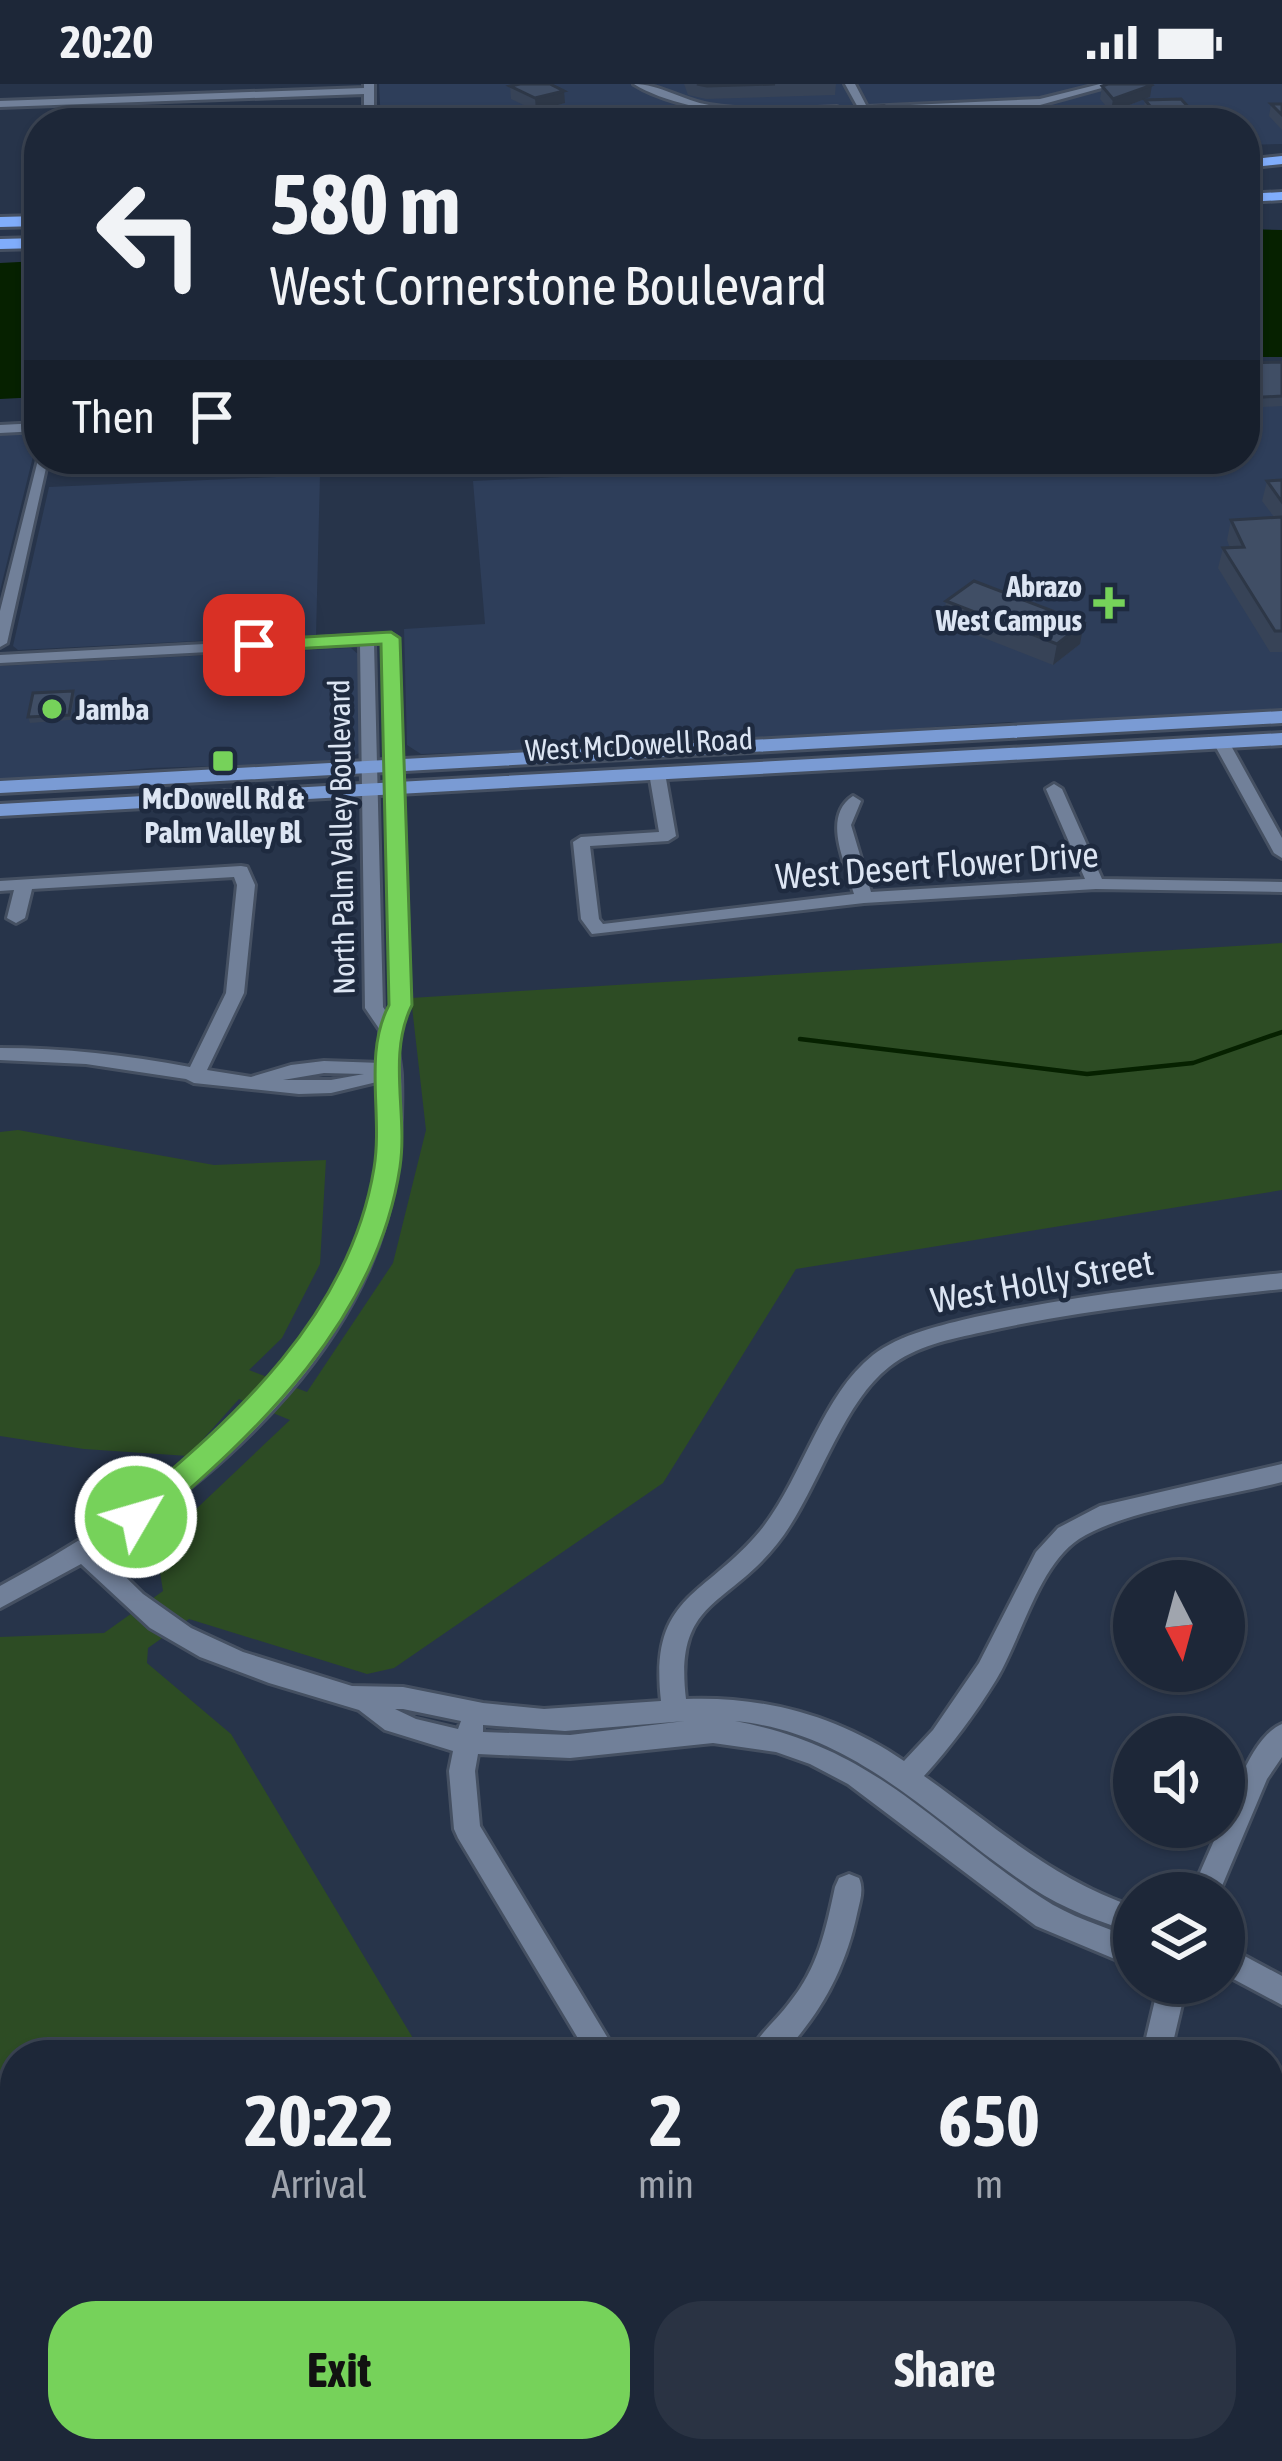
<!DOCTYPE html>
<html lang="en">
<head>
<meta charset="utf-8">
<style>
	:root { --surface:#1d2738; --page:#2a3343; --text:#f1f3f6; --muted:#a0a5ae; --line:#3b4453; --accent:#76d25a }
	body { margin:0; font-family:"Asap Condensed",sans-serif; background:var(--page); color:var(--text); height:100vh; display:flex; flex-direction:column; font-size:45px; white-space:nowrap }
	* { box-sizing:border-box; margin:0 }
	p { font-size:39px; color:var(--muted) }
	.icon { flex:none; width:66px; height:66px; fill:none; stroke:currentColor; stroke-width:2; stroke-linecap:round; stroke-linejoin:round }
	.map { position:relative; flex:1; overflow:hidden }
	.details { position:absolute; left:0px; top:1956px; width:1284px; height:423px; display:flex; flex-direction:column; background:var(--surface); border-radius:48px 48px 0 0; box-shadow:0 3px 9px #0004,0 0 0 3px var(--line) }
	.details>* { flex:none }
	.guide { position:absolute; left:24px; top:24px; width:1236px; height:366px; border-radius:48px; box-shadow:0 3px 9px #0004,0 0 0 3px var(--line); background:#1d2738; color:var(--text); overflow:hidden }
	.needle { width:78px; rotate:174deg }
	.fabs { position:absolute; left:1113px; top:1476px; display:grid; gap:24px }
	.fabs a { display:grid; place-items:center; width:132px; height:132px; border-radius:50%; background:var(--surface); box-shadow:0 3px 9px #0004,0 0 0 3px var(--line); font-size:60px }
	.pin { position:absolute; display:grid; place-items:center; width:102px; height:102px; color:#fff; margin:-51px; border-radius:24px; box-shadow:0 6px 18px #0006 }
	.me { position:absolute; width:132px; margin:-66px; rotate:52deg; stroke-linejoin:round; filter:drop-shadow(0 0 9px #0008) }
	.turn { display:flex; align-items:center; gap:42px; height:252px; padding:0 48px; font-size:54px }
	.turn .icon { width:156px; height:156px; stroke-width:2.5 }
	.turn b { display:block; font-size:84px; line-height:102px }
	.then { display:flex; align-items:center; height:114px; padding:0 48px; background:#0003; gap:24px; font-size:45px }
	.eta { display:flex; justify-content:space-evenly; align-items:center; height:204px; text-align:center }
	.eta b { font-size:72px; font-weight:700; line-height:84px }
	.primary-button { display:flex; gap:24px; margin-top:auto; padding:24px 48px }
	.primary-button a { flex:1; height:138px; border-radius:48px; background:var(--accent); color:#111; font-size:48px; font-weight:700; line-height:138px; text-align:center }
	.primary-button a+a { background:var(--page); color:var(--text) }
	.status { display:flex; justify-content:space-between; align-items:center; height:84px; padding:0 60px; background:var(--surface); direction:ltr }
	.status svg { height:33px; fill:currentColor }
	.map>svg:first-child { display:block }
	.built { fill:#2e3e5a }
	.green { fill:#2d4c24 }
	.water { fill:#062100 }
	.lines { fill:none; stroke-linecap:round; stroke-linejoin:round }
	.stream { stroke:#062100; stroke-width:4.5 }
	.minor-casing { stroke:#455062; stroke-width:6 }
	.major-casing { stroke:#455062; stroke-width:6 }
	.highway-casing { stroke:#455062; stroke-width:6 }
	.minor { fill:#718099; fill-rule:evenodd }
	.major { fill:#7a9bd4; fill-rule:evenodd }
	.highway { fill:#80adfb; fill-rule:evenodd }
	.wall { fill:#374357 }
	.shaded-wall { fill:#2d3747 }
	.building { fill:#404e65; stroke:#2d3747; stroke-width:3 }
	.route { fill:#76d25a; stroke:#4d883a; stroke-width:3 }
	.poi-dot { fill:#76d25a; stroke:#1e2a3f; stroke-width:4.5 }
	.labels { text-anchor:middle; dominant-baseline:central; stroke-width:9; stroke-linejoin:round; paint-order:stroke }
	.far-poi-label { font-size:30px; font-weight:bold; fill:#dce5f3; stroke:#1e2a3f; text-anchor:end }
	.far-street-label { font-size:30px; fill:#dce5f3; stroke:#1e2a3f }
	.street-label { font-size:36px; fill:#dce5f3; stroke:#1e2a3f }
</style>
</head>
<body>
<div class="status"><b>20:20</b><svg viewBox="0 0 49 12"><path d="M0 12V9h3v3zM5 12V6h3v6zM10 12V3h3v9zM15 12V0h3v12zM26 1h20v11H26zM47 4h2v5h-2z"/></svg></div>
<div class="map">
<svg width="1282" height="2377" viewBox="0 0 1282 2377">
	<rect width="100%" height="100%" fill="#27344a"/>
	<path class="built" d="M379,0H1282V60L1245,61V39H381Z
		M1282,280V628L1043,642L1009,638L624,664L421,670L407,661L404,545L485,540L473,397L824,381L823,375H1245V282Z
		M31,348L38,352L0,507V349Z
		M320,391L316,551L18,566L13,562L49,403Z
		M351,564L359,571V669L344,678L151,684L0,697V582Z"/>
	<path class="green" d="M1282,859V1106L796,1185L663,1399L394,1584L367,1590L189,1535L148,1564L147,1579L231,1650L423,1971H15V2364H519L515,2377H0V1553L104,1549L163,1507L156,1463L290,1336L239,1315L188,1372L84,1365L0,1352V1048L18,1046L214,1081L326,1076L320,1180L282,1254L249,1286L307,1308L393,1179L426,1046L411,914Z"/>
	<path class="water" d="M1245,145L1282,146V273H1245Z
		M39,177V313L0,315V179Z"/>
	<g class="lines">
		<path class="stream" d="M800,955L1087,990L1193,979L1282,948"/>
		<defs>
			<path id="minor" d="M364,0H374V39H364V10L0,23V17L364,4Z
				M634,0C659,0 684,17 709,21C751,28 795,25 837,23L842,26C795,43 677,28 634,0Z
				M845,0H855L867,23L1040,15L1100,0H1116L1040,21L869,28L860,27Z
				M39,339V347L0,349V341Z
				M39,372V375H48L7,559L0,563V527Z
				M391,550L398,554L410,921C406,929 400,937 398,946C395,960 400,976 401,991C402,1024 401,1058 396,1091C372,1254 232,1384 100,1468L143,1510L191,1544L243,1568L352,1602L403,1603L483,1619L544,1625L661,1617C649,1511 704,1514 760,1447C802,1396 821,1312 873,1271C900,1250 942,1241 975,1233C1076,1211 1179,1200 1282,1189V1205C1182,1216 1081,1226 983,1248C951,1255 915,1262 889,1283C840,1321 817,1410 777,1460C726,1524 674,1516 686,1615C765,1612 838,1632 904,1677L933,1646L979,1579L1036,1468L1058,1444L1100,1422L1282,1380V1398C1227,1412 1124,1426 1079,1455C1038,1482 1021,1555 996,1596C975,1630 951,1662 924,1692C995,1742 1050,1794 1134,1823V1849C1098,1837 1064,1825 1032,1804C935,1740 858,1649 735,1637C875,1663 931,1741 1042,1814C1070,1833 1103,1842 1134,1855V1883L1036,1842L848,1700L810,1680L776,1668L713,1659L570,1674L478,1670L475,1687L480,1742L618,1971H588L458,1754L454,1745L449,1687L453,1667L385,1646L359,1626L269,1599L200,1573L150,1544L81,1480L0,1524V1502C159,1416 329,1293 373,1107C382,1071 381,1033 381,997L331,1009L299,1010L194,999L186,995L86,980L0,976V964C64,964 127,971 190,983L226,909L237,801L234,793L32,805L25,834L16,839L7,834L14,806L0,807V797L241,782L247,783L255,801L244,909L207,986L251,993L291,981L324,977L381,979L380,946L365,924L360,560L0,579V571ZM374,559H384L392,921L387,929L383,923ZM324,989L364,990L331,996H283ZM395,1625H403L461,1637L458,1645L416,1635ZM685,1637L570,1651L483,1648V1641L565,1647Z
				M1221,653L1229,658L1282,754V774L1274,769L1213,658Z
				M657,684L665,689L676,752L668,757L590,762L599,835L603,840L854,810C846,780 821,733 853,712L861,717L851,741L871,808L1085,795L1046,705L1054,700L1062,705L1102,795L1282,798V808L1096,805L864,819L592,850L581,835L573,758L581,753L659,748L649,689Z
				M1282,1640V1673L1267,1695L1219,1809H1191L1220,1743H1224V1733C1236,1706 1253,1652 1282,1640Z
				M849,1790L859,1794C864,1806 860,1817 857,1830C845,1886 821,1929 782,1971H749C757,1951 777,1936 790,1918C818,1884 826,1845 835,1803L839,1794Z
				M1224,1861L1282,1892V1921L1224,1890Z
				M1159,1899H1187L1170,1971H1142Z"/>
			<path id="major" d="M1282,627V639L0,709V697Z
				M1282,649V661L0,732V720Z"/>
			<path id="highway" d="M1282,72V80L1245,84V76Z
				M1282,108V116L1245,118V110Z
				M39,132V142L0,143V133Z
				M39,154V164L0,165V155Z"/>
		</defs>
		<use href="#minor" class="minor-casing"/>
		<use href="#major" class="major-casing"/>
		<use href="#highway" class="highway-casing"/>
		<use href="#minor" class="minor"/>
		<use href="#major" class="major"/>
		<use href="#highway" class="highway"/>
	</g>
	<path class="wall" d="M684,0H836L835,11L706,15L688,11Z
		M510,2L565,19L536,27L511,15Z
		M1102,2L1150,13L1111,28L1100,15Z
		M1145,16L1201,37V39H1147L1142,33Z
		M1271,20H1282V46L1269,32Z
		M1282,278V322L1245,324V279Z
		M510,375H641L638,376V383L512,392Z
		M1282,396V568H1270L1218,484L1223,464H1230L1227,456L1231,436L1274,433L1262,417L1267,397Z
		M946,517L1080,560L1053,581L943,538Z
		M73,607L75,612L70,636L30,639L28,633Z"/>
	<path class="shaded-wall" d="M1152,1L1150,13L1111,28L1113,15Z
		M564,7L565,19L536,27L535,14Z
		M1084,539L1080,560L1053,581L1057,560Z"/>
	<path class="building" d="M520,0H550L564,7L535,14L510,2Z
		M697,0H775L707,2Z
		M1108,0H1151L1152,1L1113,15L1102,2Z
		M1181,15L1201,37L1164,39L1145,16Z
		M1271,20H1282V31Z
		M884,22L908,29L914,39H819L814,25Z
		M1282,278V312L1245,314V279Z
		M1282,396V418L1267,397Z
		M1282,433V547H1275L1223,464L1244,463L1231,436Z
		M974,497L1084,539L1057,560L946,517Z
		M73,607L69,631L28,633L33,609Z"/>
	<path class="route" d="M391,548L400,554L412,921C387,971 408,1030 400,1083C377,1236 259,1347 147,1442L136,1446L126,1442L121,1433L126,1424C235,1334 350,1231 374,1084C383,1030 363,970 389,921L381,560L254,567L245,561L254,556Z"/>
	<g class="poi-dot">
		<path d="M1103 501h12v12h12v12h-12v12h-12v-12h-12v-12h12z"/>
		<circle cx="52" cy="625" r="12"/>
		<rect x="211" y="665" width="24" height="24" rx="6"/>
	</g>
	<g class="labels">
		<g class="far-poi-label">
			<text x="1082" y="502">Abrazo<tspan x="1082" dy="34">West Campus</tspan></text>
			<text x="76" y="625" text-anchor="start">Jamba</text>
			<text x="223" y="714" text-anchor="middle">McDowell Rd &amp;<tspan x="223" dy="34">Palm Valley Bl</tspan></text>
		</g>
		<g class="far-street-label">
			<text transform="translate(639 660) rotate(-3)">West McDowell Road</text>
			<text transform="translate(341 753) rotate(-91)">North Palm Valley Boulevard</text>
		</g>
		<g class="street-label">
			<text transform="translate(937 781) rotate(-4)">West Desert Flower Drive</text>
			<text transform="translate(1042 1197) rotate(-10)">West Holly Street</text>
		</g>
	</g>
</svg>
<div class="fabs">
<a><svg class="needle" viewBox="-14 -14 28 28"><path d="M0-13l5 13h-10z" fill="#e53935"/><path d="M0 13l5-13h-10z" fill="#a0a5ae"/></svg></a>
<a><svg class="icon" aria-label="sound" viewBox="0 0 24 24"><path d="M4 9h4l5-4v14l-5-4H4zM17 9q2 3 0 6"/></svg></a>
<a><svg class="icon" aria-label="layers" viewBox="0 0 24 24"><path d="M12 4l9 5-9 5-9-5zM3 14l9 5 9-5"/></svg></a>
</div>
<div class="pin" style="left:254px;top:561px;background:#d93025"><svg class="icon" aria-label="arrive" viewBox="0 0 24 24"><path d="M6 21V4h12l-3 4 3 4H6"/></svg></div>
<svg class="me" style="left:136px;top:1433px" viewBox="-20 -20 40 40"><circle r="17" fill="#76d25a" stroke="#fff" stroke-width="3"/><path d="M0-11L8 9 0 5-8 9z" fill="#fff"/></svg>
<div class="guide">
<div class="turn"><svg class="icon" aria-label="left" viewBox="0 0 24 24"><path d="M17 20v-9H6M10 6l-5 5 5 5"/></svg><div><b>580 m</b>West Cornerstone Boulevard</div></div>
<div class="then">Then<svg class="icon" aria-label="arrive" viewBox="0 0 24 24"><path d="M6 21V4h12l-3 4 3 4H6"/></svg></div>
</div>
<section class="details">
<div class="eta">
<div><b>20:22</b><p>Arrival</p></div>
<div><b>2</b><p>min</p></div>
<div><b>650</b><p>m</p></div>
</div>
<div class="primary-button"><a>Exit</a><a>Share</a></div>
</section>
</div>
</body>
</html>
